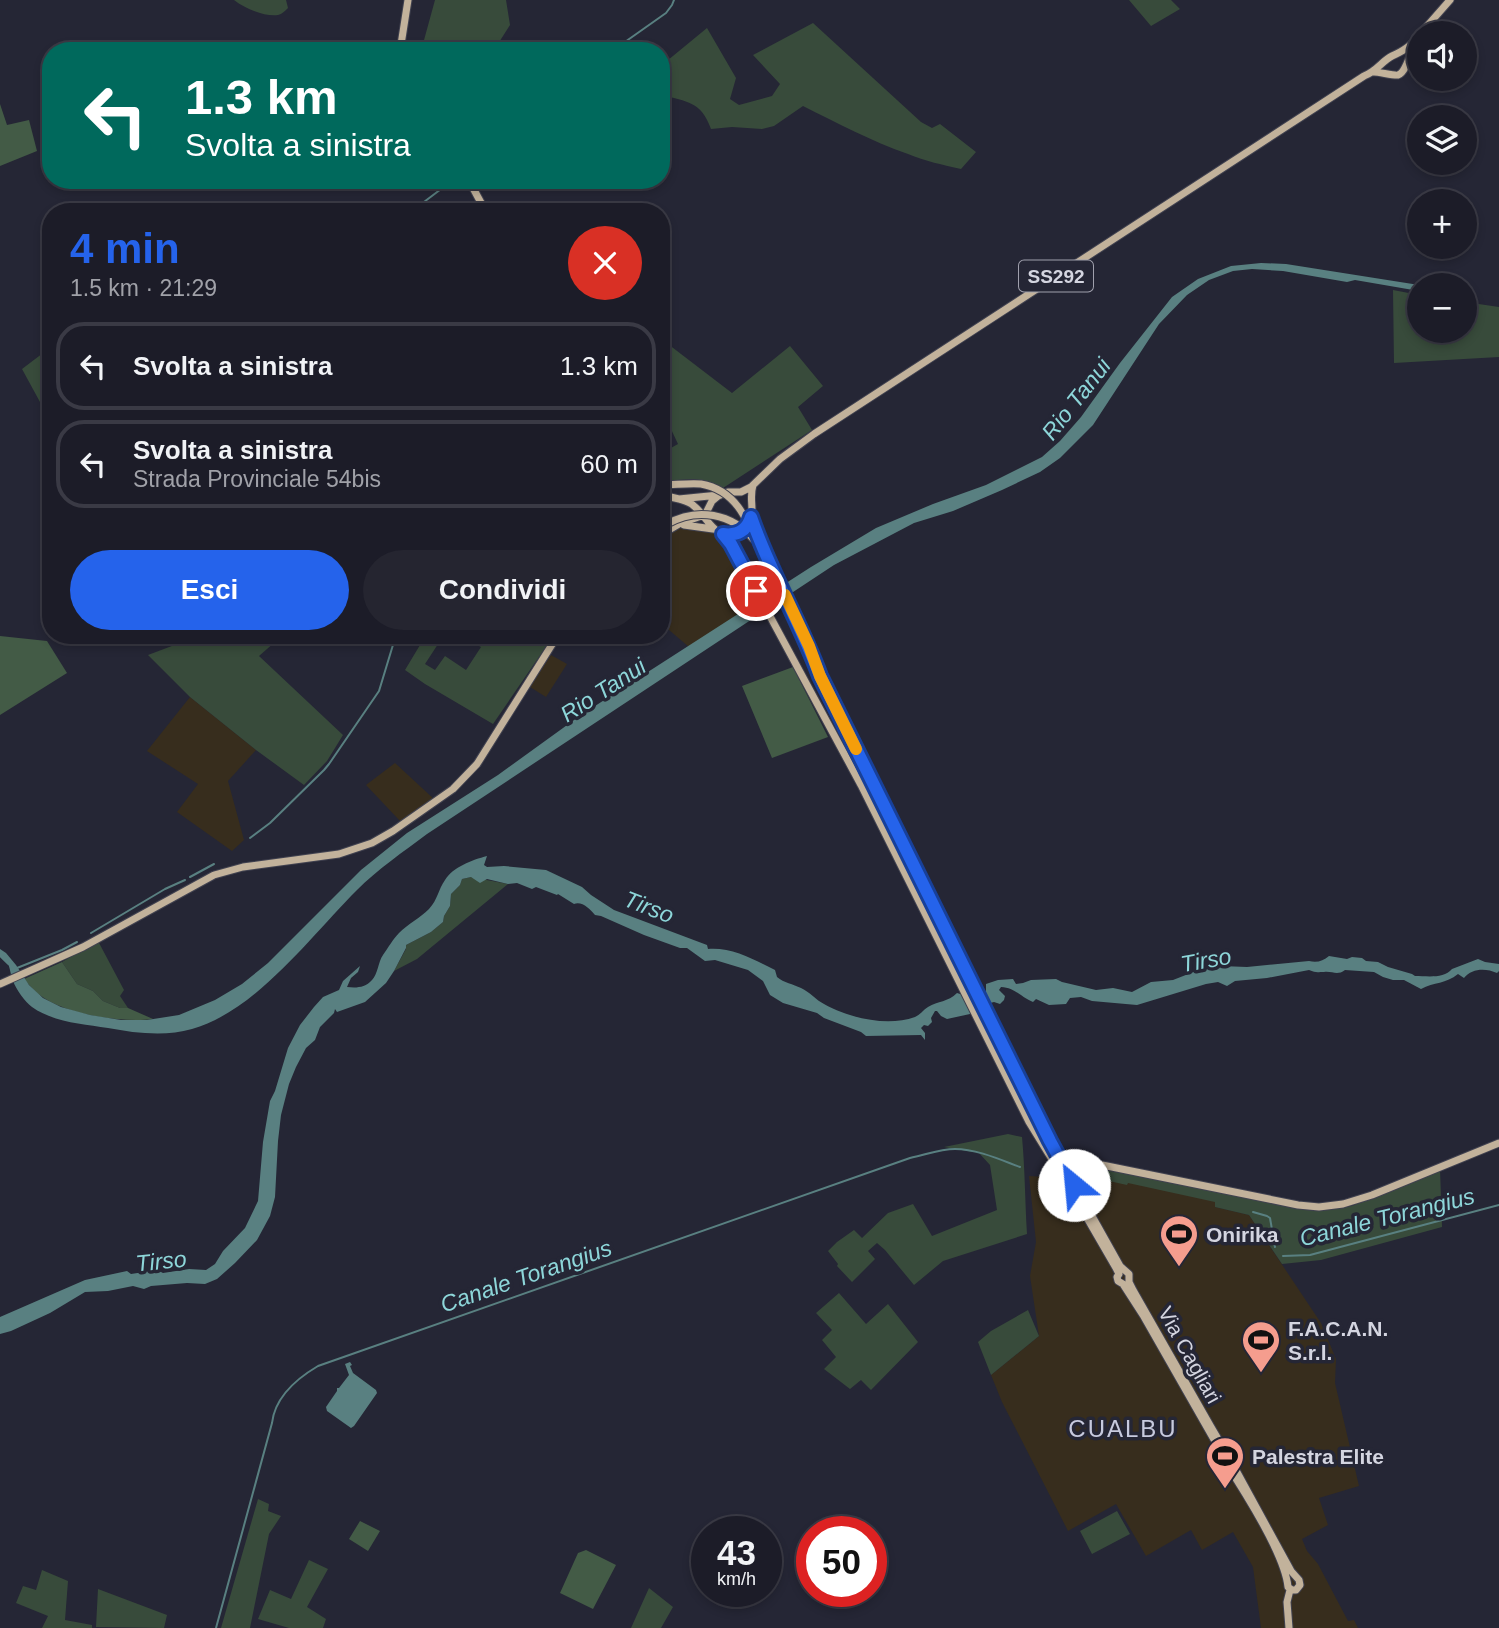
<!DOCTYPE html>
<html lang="it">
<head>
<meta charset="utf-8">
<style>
	:root { --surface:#1c1c28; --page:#252530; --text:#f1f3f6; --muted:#a0a1a8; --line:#3a3a45; --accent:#2563eb }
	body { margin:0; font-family:Arial,sans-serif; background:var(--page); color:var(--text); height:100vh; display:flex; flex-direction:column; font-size:26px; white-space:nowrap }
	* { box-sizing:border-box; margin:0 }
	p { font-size:23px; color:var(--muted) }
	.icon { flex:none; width:38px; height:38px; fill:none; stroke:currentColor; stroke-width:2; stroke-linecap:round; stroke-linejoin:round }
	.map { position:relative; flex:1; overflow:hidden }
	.details { position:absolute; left:42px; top:203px; width:628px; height:441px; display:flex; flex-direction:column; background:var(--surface); border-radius:28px; box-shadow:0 4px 10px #0003,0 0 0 2px var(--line) }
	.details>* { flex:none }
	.guide { position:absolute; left:42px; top:42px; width:628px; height:147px; border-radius:28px; box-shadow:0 4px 10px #0003,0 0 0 2px var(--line); background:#00695c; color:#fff; overflow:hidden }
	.buttons { position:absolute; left:1407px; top:21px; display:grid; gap:14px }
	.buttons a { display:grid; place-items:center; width:70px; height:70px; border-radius:50%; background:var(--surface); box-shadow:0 4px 10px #0003,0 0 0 2px var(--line); font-size:35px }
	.speed { position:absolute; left:691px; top:1516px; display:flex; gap:14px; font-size:35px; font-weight:700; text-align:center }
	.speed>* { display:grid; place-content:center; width:91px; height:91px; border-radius:50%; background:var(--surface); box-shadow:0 4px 10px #0003,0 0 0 2px var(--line); line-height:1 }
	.speed small { font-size:18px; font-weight:400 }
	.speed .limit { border:10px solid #d22; background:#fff; color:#111 }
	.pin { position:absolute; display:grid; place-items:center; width:60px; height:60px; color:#fff; margin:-30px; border:4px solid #fff; border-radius:50%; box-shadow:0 2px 7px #0007 }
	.me { position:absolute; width:77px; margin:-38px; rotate:332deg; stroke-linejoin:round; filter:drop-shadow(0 0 5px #0008) }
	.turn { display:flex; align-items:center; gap:24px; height:147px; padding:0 28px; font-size:32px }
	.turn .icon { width:91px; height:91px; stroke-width:2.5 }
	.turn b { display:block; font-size:49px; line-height:60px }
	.round { display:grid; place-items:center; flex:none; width:74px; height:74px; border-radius:37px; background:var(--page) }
	.headline { display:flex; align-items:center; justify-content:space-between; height:119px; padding:0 28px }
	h1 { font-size:42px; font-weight:700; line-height:52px; color:var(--accent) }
	.action { display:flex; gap:14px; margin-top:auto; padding:14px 28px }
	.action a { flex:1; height:80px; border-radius:42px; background:var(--accent); color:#fff; font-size:28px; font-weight:700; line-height:80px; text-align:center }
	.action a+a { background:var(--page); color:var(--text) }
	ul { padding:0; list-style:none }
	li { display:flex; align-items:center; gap:21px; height:88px; margin:0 14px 10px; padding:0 14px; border:4px solid var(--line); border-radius:28px }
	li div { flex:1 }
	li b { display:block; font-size:26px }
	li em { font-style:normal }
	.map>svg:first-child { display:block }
	.commercial { fill:#372d1d }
	.green { fill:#384b3b }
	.forest { fill:#435b46 }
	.water { fill:#598081 }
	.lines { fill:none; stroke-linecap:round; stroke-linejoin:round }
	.stream { stroke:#598081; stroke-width:2 }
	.canal { stroke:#598081; stroke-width:4.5 }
	.major-casing { stroke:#414250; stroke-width:9 }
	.major { stroke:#c2b29b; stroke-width:7 }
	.major-bridge-casing { stroke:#414250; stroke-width:9; stroke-linecap:butt }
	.major-bridge { stroke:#c2b29b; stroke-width:7 }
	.route-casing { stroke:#184099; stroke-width:18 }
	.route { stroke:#2563eb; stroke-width:12 }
	.slow { stroke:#f59e0b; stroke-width:12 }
	.labels { text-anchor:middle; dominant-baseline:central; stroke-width:7; stroke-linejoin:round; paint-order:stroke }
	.shield { fill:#252635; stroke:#a0a0ad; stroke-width:2 }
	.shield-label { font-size:19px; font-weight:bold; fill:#d4d5e0 }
	.poi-label { font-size:21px; font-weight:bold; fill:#d4d5e0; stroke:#252635; text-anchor:start }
	.street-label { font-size:21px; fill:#d4d5e0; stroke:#252635 }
	.water-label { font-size:23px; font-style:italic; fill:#8dd6d9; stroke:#252635 }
	.quarter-label { font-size:24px; letter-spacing:2px; fill:#c7cade; stroke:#252635 }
</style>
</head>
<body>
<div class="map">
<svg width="1499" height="1628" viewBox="0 0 1499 1628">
	<rect width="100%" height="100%" fill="#252635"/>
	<path class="commercial" d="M681,526L701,528L714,534L725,541L759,602L689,647L662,624V536Z
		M551,655L567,664L546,697L530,687Z
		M190,697L256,750L228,781L244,840L232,851L177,812L198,784L147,751Z
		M395,763L435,800L401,822L366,785Z
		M1029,1176L1128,1182L1216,1201L1215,1207L1249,1215L1321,1323L1336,1359L1335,1383L1359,1486L1319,1498L1328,1525L1302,1539L1307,1551L1318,1564L1348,1621L1354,1620L1358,1628H1261L1253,1567L1233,1532L1202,1550L1191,1530L1146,1556L1116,1504L1068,1531L1002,1402L991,1375L1039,1336L1030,1276L1036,1242Z"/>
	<path class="green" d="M234,0H286L288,8C285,11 282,14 278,15C265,17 244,8 234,0Z
		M435,0H506L510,25L496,47L501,51H421Z
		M1129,0H1171L1180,9L1151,26Z
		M813,23L921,122L932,128L940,124L976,152L961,169C943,165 925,161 908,154C871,141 837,123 803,106L774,126L762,129L732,127L711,129C701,101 687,102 662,95V65L707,28L736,78L730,99L739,105L772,96L780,84L753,55Z
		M1393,290L1419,295V331H1465V302L1499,307V357L1394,363Z
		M664,341L732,393L790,346L823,386L798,407L812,430L723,488L710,482L694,479L662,481V453L678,444L662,410V368L665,365L662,359V343Z
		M51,347V393L40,402L22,369Z
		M201,635H283L259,656L343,735L327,761L304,785L256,750L190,697L148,655Z
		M426,635H433L440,641L425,664L435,670L445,656L466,670L481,647L466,639L469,635H554L493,724L425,684L405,670Z
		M471,877L508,884L417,959L394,971L406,949V945L431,932L443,922L444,916L450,906L451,894L460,885L462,879Z
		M98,941L124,990L120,996L128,1008H120L103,1001L93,991L77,984L62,962Z
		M1008,1134L1022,1137C1025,1169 1025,1201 1027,1234L943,1261L914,1285L885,1250L877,1243L868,1251L875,1259L852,1282L837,1266L838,1264L828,1251L837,1242L854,1230L862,1238L888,1213L913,1204L932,1236L997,1210L990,1165L979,1153L944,1147Z
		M1104,1168L1315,1210L1352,1206L1440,1169L1442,1227L1321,1260L1282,1264L1249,1215L1215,1207V1202L1128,1183L1127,1185L1109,1181L1105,1178Z
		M839,1293L866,1324L888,1304L918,1342L871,1390L861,1380L850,1389L824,1369L836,1357L822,1340L832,1330L816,1313Z
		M1028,1310L1039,1336L991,1375L978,1342L991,1331Z
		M258,1499L269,1504L268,1511L281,1516L269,1534L250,1628H221Z
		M1117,1511L1130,1534L1092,1554L1080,1531Z
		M309,1560L328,1569L307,1607L326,1619L323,1628H289L258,1619L270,1590L291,1599Z
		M42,1570L68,1581L65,1620L92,1625V1628H42L48,1616L16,1603L23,1586L36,1590Z
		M649,1588L673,1607L661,1628H631Z
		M98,1589L167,1615L164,1628L96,1627Z"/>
	<path class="forest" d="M0,104L7,125L29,120L37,151L0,166Z
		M0,636L47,641L67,673L0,715Z
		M793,667L828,737L772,758L742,686Z
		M62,962L77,984L93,991L103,1001L120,1008H128L153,1019C124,1023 69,1015 44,998C36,993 30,986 24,979Z
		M360,1521L380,1531L368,1551L349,1539Z
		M586,1550L616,1565L593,1609L560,1593L578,1553Z"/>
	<path class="water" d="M1261,263L1286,264L1419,285V291L1355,280L1347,282L1283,271L1252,269L1233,271L1209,280L1187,295L1159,324L1093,425L1060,458L1040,472L1002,490L953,511L914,523L834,565L427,834C403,852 378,869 357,890C311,936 256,1011 192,1029C165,1037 135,1033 108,1028C82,1024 53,1022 32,1007C25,1002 16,989 13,981C9,970 11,962 0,954V949L6,953L16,965L29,985L43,998L61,1007L90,1015L121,1020H147L179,1015L215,1000L242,984L268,963L361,870L407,833L498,775L581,715L811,567L876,528L933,504L986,485L1042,457L1060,441L1081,417L1120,363L1172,297L1198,279L1231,266Z
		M487,856L484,865L487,867L504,866L546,870L582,887L591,895L614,910L707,945L708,949C732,947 755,960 775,970L777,977C784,983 793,984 801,988C810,992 816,1000 824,1004C849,1018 887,1027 915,1017C920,1015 923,1010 928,1007C938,1001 948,1002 957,993L973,998L986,992V984L998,980L1013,979L1016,984L1023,983L1031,980L1056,979L1062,982L1096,990L1113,988L1132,992L1151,982L1173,980L1196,971L1221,966L1247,967L1309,961C1317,963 1323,961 1329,956L1347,959L1352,957L1362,958L1366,961L1378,962L1388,967L1412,974L1415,976C1427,976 1444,979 1452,969L1478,959L1485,962L1499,964V971L1497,973C1486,968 1472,968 1464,978L1458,974C1446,984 1434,982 1421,989L1404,980H1393L1383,977L1374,972L1345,970C1337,976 1333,971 1324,972C1317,972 1316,973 1309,970L1267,978L1235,981L1227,986L1218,982L1206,984L1137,1005L1092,1001L1081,997L1070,998L1066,1004L1049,1005L1036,999L1033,1002C1020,997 1016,988 1001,987L999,990L1005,996L1004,1000L1000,1004L994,1002L990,1003V1005L978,1007L970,1014L947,1019L941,1016L937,1011H935L931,1018L932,1022L928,1026L924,1025L921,1028L925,1033V1040L921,1035L866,1036L861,1032L824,1018L817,1013L783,1003L770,995L763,981L748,970L715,960L705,961L687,948H680L644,935L601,916L595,915C590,909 582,901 574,904L558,894L557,895L536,887L532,889L517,883L508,884L487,879L480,883L471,877L462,879L460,885L451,894L450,906L444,916L443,922L431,932L406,945V948L394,971L386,983L365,1002L337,1012L335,1009L334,1013L320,1027L315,1040L306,1048L296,1067L289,1084L281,1115L278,1141L275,1197L270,1216L257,1240L235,1263L217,1279L205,1284L187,1283L151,1286L144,1289L133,1286L108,1291L85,1292L50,1313L11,1331L0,1334V1317L85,1280L127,1271L131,1274L157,1270L163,1273L189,1269L206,1270L215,1264L223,1251L245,1228L258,1201L263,1142L270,1101L275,1091L288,1048L300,1025L314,1007L323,997L339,990L343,981L360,966L358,972L351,978L347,987C356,988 365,988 372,980C378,974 378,962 383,955C388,948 393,939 399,933C408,924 420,918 429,909C438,899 438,890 445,880C453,867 472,860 487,856Z
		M350,1362L352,1365L350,1366L353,1373L376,1390L377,1393L354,1426L351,1428L327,1411L326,1407L337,1391V1388H339L349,1375L345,1364Z"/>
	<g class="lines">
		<path class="stream" d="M615,49L666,13L672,5L674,0
			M417,212L416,208L453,180
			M250,838L270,823L324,770L329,764L379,691L396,635
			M190,877L214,864
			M91,933L165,889L185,880
			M17,968L62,950L77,942
			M1253,1212L1267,1216L1270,1218L1275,1247
			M1283,1256L1310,1255L1499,1205
			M216,1628L272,1423C275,1397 296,1379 318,1366L910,1158C925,1155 940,1149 955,1149C977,1149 1001,1160 1020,1167"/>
		<path class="canal" d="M0,954L9,963"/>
		<defs>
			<path id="major" d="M1421,33L1450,0
				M400,51L408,0
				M1374,72C1379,72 1395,76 1398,75C1406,73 1411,51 1415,43
				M467,180L473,188L486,212
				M662,495L679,499L719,495
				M679,499C685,501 690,502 694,506C708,517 714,541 737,533C744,531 750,526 751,518C754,506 749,499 753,485
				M705,515L712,501L718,496L728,492H741L751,487L780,459L814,434L1364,76C1377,71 1382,61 1392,56C1405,50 1409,47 1419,36
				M684,525L713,529
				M662,534L679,524L704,515
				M723,534L731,544L861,785L1029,1122L1072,1192L1116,1268L1119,1274L1117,1277L1118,1281L1123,1284L1143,1315L1216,1443V1453L1224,1460C1243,1489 1285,1554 1288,1587L1292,1590H1296L1300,1585L1299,1580L1291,1571L1232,1463L1225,1447L1221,1444L1211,1427L1133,1290L1129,1282V1274L1120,1266L1050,1141L820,676L809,646L761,543L751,517
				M770,573L795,626
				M0,984L83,947L214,875L243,867L339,854L372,843L393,831L453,789L477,764L558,635
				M1061,1159L1102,1165L1298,1205L1319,1207L1343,1204L1372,1195L1499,1143
				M1074,1184C1074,1172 1080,1167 1092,1165
				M1289,1628L1287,1602L1290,1590"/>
		</defs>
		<use href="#major" class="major-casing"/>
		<use href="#major" class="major"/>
		<defs>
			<path id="major-bridge" d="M662,485C675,485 688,483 701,484C735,490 747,518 758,547
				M667,524C697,507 732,513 754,540"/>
		</defs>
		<use href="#major-bridge" class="major-bridge-casing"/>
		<use href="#major-bridge" class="major-bridge"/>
	</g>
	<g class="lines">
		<defs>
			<path id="route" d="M756,591L731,544L723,534C737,536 747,531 751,517C770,572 800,622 820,676L1050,1141L1074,1185"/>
		</defs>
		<use href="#route" class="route-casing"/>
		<use href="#route" class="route"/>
		<path class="slow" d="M785,595L809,646L820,676L856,749"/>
	</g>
	<defs>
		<symbol id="stadium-pin" viewBox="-11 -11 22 30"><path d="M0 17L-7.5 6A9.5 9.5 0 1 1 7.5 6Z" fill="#f59d8e" stroke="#252635"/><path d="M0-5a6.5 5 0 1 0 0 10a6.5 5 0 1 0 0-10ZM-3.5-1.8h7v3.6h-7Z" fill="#111"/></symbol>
	</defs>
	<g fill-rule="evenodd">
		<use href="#stadium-pin" x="1157" y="1212" width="44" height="60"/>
		<use href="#stadium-pin" x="1239" y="1318" width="44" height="60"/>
		<use href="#stadium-pin" x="1203" y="1434" width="44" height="60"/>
	</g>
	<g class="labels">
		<rect class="shield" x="1019" y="260.5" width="74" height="31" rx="5"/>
		<g class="shield-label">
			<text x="1056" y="276">SS292</text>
		</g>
		<g class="poi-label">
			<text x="1206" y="1234">Onirika</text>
			<text x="1288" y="1328">F.A.C.A.N.<tspan x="1288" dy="24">S.r.l.</tspan></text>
			<text x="1252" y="1456">Palestra Elite</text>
		</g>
		<g class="street-label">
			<text transform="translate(1190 1355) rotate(61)">Via Cagliari</text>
		</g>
		<g class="water-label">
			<text transform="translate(1076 399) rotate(-52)">Rio Tanui</text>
			<text transform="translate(603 690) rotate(-33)">Rio Tanui</text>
			<text transform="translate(649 907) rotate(21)">Tirso</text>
			<text transform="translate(1206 960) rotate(-10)">Tirso</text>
			<text transform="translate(1387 1217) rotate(-14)">Canale Torangius</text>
			<text transform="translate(161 1261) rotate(-6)">Tirso</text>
			<text transform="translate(526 1276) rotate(-19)">Canale Torangius</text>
		</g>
		<g class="quarter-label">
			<text x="1123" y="1428">CUALBU</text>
		</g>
	</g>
</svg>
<div class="buttons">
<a><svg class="icon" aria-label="sound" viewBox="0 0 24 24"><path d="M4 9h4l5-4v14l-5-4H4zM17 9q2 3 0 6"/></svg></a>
<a><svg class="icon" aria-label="layers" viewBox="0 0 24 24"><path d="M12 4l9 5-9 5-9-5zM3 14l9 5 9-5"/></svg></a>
<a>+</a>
<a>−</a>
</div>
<div class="speed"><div>43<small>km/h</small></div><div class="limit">50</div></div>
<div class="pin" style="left:756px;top:591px;background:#d93025"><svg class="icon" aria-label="arrive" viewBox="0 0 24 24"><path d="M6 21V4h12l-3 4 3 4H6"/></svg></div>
<svg class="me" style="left:1074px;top:1185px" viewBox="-20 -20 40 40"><circle r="19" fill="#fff"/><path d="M0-13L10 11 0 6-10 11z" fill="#2563eb"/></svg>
<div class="guide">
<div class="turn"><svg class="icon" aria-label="left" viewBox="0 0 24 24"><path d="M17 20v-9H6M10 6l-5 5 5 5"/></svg><div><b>1.3 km</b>Svolta a sinistra</div></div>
</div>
<section class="details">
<div class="headline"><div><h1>4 min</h1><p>1.5 km · 21:29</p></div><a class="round" style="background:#d93025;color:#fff"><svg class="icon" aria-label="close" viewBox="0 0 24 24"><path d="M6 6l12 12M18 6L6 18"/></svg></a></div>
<ul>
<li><svg class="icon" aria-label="left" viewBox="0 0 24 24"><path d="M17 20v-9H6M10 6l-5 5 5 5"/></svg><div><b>Svolta a sinistra</b></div><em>1.3 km</em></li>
<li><svg class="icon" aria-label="left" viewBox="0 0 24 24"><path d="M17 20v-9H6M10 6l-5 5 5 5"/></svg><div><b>Svolta a sinistra</b><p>Strada Provinciale 54bis</p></div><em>60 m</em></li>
</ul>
<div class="action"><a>Esci</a><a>Condividi</a></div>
</section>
</div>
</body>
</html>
